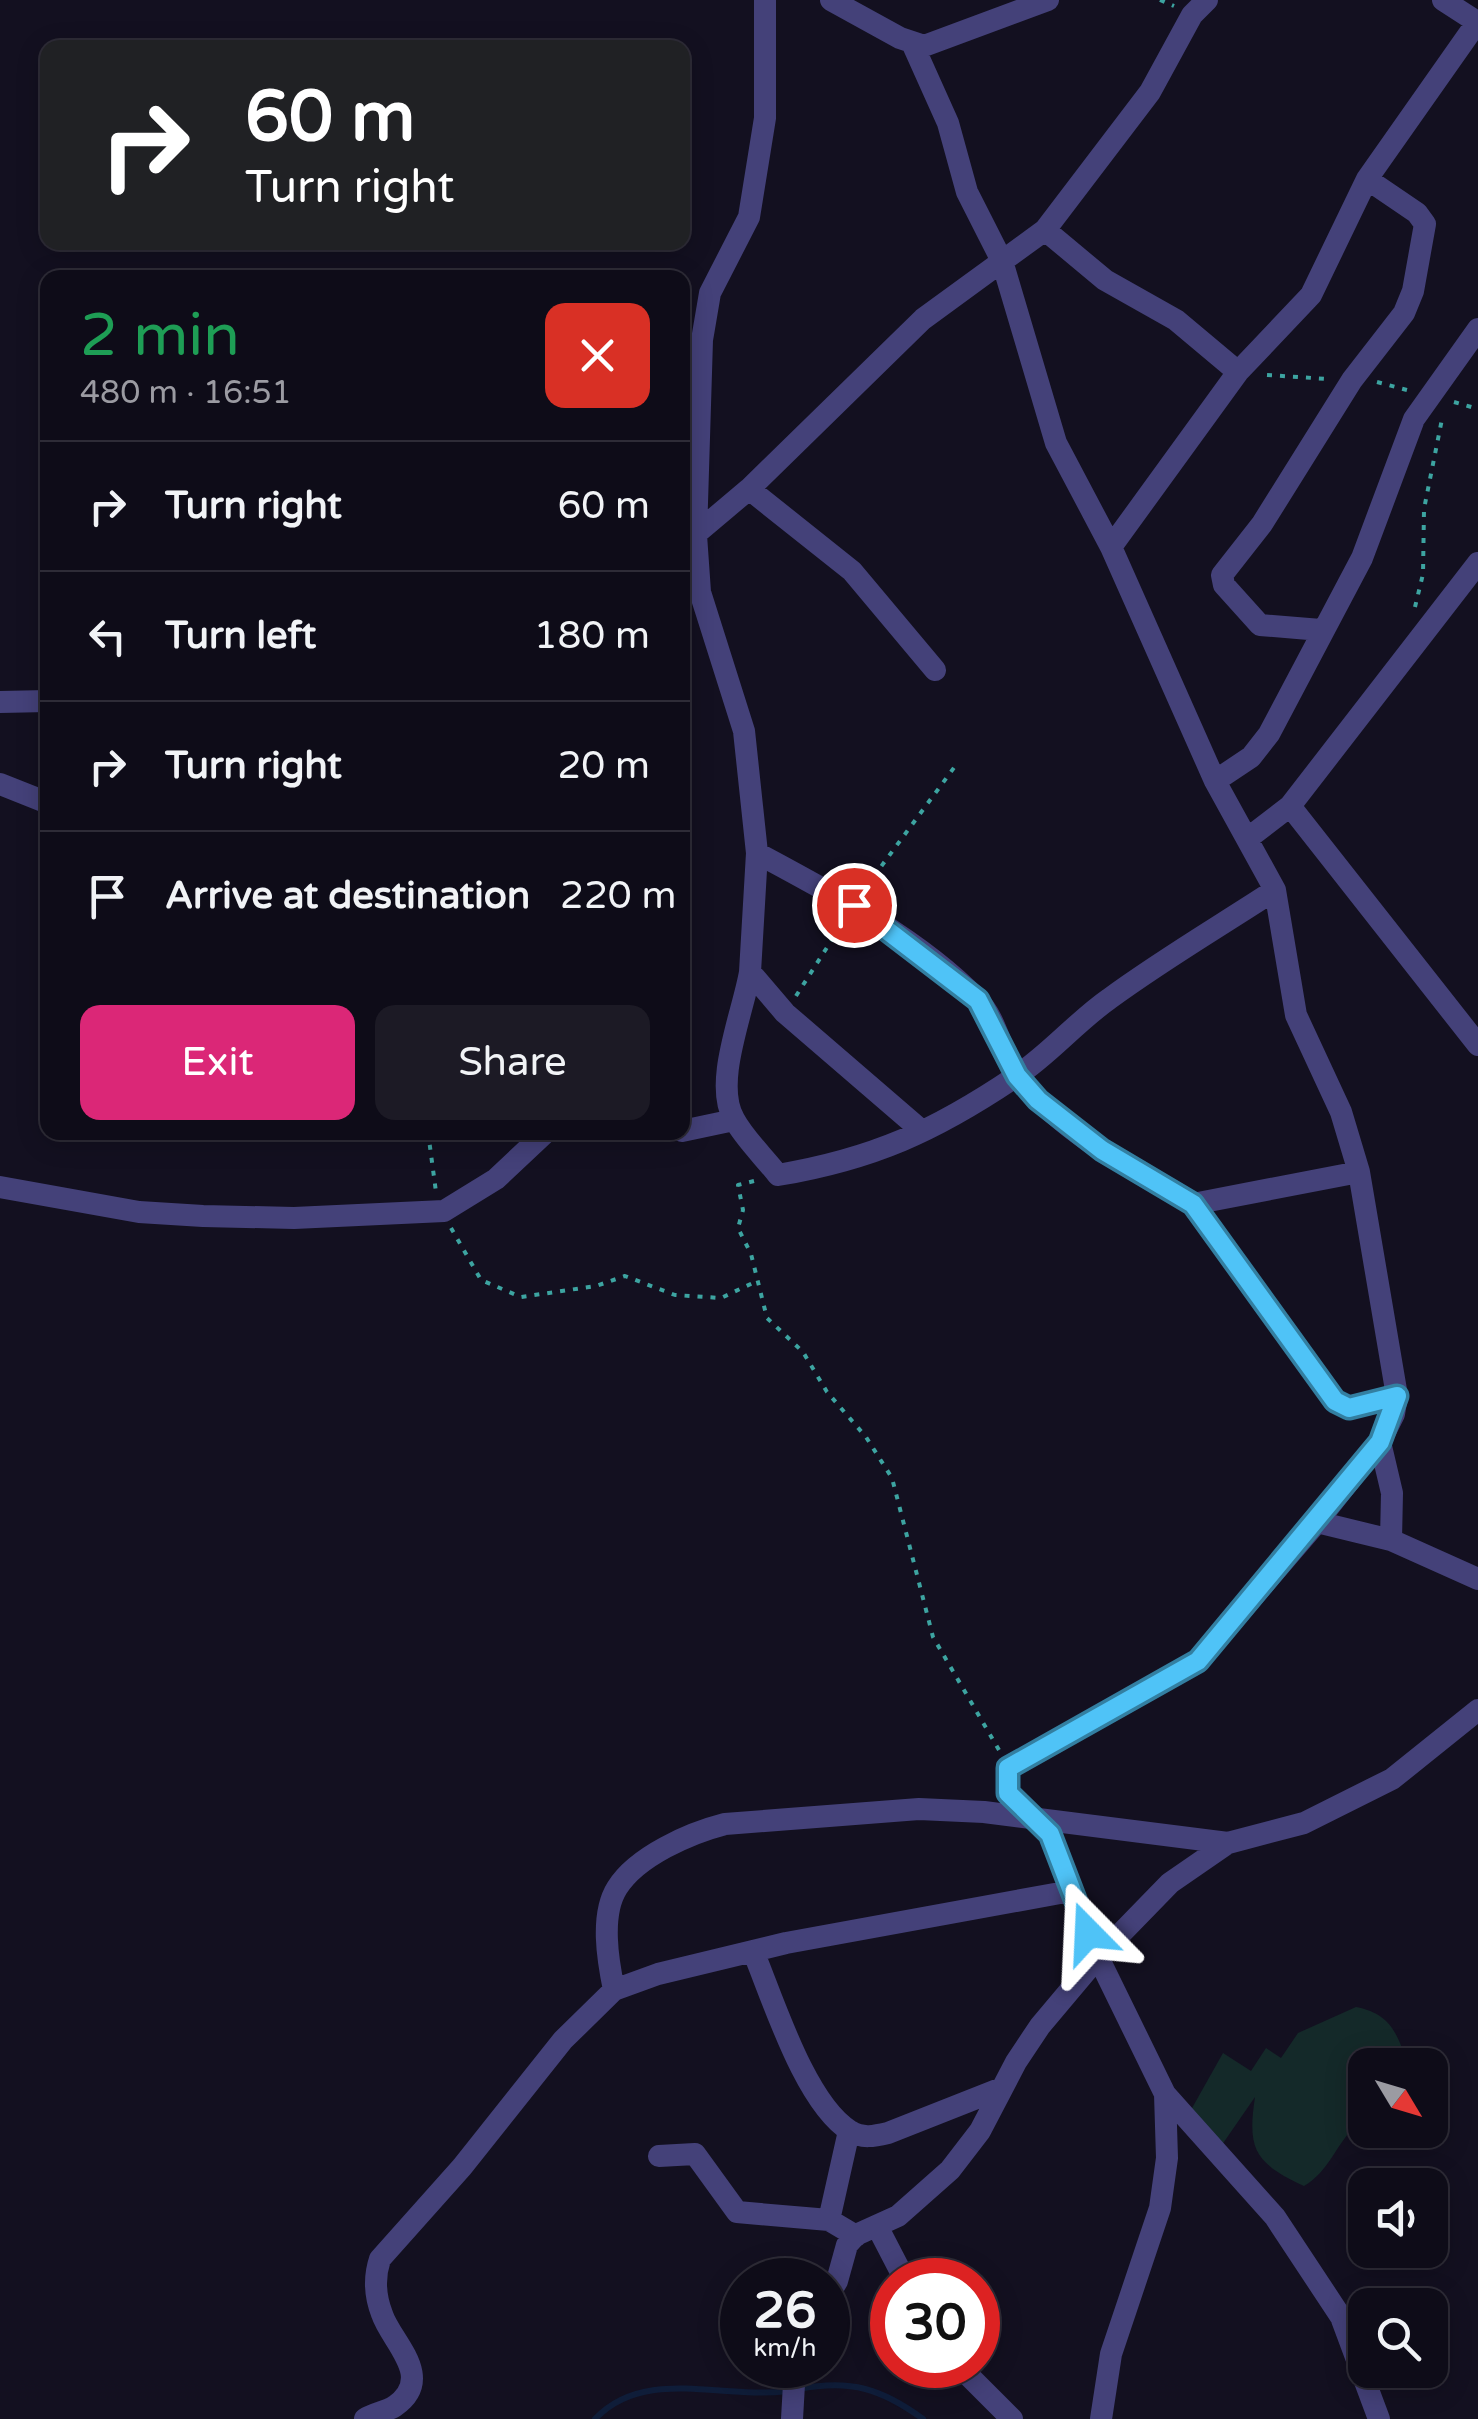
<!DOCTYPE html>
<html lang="en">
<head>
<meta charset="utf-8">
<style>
	:root { --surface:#0e0c18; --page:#1c1a25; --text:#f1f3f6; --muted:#9b9ba2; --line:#2e2c37; --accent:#db2777 }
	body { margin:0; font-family:"Varela Round",sans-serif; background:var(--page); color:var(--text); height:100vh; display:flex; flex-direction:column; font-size:38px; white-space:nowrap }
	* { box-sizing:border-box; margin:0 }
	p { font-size:32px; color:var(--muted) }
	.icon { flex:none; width:55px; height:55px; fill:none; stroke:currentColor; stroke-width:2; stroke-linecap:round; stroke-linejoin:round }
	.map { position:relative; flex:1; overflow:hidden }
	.details { position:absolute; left:40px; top:270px; width:650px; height:870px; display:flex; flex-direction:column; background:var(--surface); border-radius:20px; box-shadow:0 5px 25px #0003,0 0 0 2px var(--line) }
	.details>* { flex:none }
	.banner { position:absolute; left:40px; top:40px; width:650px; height:210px; border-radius:20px; box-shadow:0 5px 25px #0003,0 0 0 2px var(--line); background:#202124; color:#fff; overflow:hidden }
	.needle { width:65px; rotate:128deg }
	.controls { position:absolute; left:1348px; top:2048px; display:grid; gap:20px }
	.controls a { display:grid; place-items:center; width:100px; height:100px; border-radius:20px; background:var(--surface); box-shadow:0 5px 25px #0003,0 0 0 2px var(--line); font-size:50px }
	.speed { position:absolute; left:720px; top:2258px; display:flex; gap:20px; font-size:50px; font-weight:700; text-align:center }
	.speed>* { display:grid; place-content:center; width:130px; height:130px; border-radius:50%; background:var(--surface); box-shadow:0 5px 25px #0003,0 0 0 2px var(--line); line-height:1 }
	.speed small { font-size:25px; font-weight:400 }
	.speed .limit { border:15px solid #d22; background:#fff; color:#111 }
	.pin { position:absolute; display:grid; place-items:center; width:85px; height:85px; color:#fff; margin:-42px; border:5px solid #fff; border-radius:50%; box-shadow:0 2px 10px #0007 }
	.me { position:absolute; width:110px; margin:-55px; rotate:339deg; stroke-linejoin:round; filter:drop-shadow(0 0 8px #0008) }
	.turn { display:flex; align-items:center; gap:35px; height:210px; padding:0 40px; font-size:45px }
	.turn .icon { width:130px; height:130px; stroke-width:2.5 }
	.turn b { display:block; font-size:70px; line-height:85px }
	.round { display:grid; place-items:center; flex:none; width:105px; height:105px; border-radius:20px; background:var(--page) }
	.overview { display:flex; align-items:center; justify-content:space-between; height:170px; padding:0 40px }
	h1 { font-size:60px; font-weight:600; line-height:75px; color:#1e9e55 }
	.primary-button { display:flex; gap:20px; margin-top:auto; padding:20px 40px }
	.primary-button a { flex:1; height:115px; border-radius:20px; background:var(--accent); color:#fff; font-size:40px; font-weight:600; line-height:115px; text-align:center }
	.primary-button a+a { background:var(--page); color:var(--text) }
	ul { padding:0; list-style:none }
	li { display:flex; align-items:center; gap:30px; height:130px; padding:0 40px; border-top:2px solid var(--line) }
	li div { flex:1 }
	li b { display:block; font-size:38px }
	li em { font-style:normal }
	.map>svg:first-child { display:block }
	.green { fill:#142929 }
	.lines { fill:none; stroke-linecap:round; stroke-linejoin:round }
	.stream { stroke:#0f1d39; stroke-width:6 }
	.path { stroke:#3da4a1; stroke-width:4; stroke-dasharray:5 8; stroke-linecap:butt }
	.minor { stroke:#444179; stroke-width:22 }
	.route-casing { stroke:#337fa1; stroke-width:25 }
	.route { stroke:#4fc3f7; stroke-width:18 }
</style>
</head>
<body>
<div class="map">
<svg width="1478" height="2419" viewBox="0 0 1478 2419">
	<rect width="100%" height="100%" fill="#131020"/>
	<path class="green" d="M1356,2007C1391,2014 1397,2033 1408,2065H1365V2123H1358C1337,2142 1329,2172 1304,2186C1255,2163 1247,2150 1255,2097L1217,2152L1187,2117L1223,2053L1251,2071L1266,2048L1281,2058L1298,2033Z"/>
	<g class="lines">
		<path class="stream" d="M828,2316L832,2302
			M802,2387L812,2365
			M799,2389C851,2379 882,2389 923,2419
			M595,2419C645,2366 722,2400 787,2391"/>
		<path class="path" d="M1160,0L1174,6
			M1267,375L1328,379
			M1377,382L1407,390
			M1454,402L1478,409
			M1415,607L1423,574L1424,509L1442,419
			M682,657L690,631
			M866,887L956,765
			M796,996L842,924
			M428,1132L436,1192
			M754,1181L738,1185L743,1210L738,1228L751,1254L767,1318L803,1352L827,1392L866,1437L892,1478L933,1637L999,1750
			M451,1228L481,1280L521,1297L596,1286L625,1276L675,1295L721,1298L757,1281"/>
		<path class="minor" d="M765,0V118L749,217L710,293L702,340L696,535L700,592L744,731L757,853L750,972L785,1013L922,1131
			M831,0L900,38L924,46L1048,0
			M1443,0L1477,22
			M913,45L948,123L967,192L1002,261L1056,443L1111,547L1215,781L1275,890L1296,1015L1341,1112L1359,1172L1397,1396L1394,1414L1380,1442L1392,1493L1391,1540L1478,1579
			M1045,230L1105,280L1176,320L1238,372
			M749,489L852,571L935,670
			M692,537L749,489L923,319L1045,230L1150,92L1192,15L1207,0
			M1111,547L1238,372L1311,295L1367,179L1478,21
			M1321,630L1260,625L1224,585L1222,575L1262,524L1352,380L1404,313L1413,291L1425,224L1417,213L1367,179
			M0,702L48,701
			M1215,781L1251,757L1269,734L1362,558L1414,419L1478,329
			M0,784L48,803
			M1290,806L1478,1045
			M1247,839L1290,806L1478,563
			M757,853C830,892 921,940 978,1000C999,1022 1001,1057 1021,1080C1065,1135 1133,1169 1193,1204L1359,1172
			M750,972C743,1013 713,1083 734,1119C744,1138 764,1157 778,1175C873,1159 935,1131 1015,1077C1049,1055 1076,1022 1109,999C1162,960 1220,926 1275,890
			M682,1131L734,1120
			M0,1187L139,1212L203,1216L294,1218L444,1211L496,1179L546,1132
			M1193,1204L1335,1401L1349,1409L1397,1396
			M1317,1522L1380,1442
			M1228,1843L1170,1883L1098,1957L1165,2094L1275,2217L1341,2317L1379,2419
			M753,1951C773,1999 805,2103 850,2131C862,2139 875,2136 888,2133L1002,2088
			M614,1990C608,1961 600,1915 617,1888C637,1856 690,1833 725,1824L919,1809L984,1812L1228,1843L1304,1823L1392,1779L1478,1710
			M659,2156L695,2154L737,2212L829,2220L856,2236
			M829,2220L849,2131
			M877,2226L905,2280
			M828,2296L837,2281L847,2245L856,2235L898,2216L950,2170L980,2131L1016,2062L1040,2026L1098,1957L1050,1834L1008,1793V1768L1198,1661L1317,1522L1391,1540
			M788,2365L794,2384L792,2419
			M958,2365L1012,2419
			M365,2419C374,2413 386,2412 395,2406C436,2377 391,2342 382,2314C375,2296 374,2277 380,2259L462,2167L563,2040L614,1990L658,1974L786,1943L1071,1891
			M1101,2419L1111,2354L1160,2208L1167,2158L1165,2094"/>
	</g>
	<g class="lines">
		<defs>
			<path id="route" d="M854,905L978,1000L1017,1076L1038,1100L1102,1150L1193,1204L1335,1401L1349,1408L1397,1396L1380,1442L1198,1661L1008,1768V1793L1050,1834L1088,1933"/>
		</defs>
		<use href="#route" class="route-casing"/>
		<use href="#route" class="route"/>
	</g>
</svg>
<div class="controls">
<a><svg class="needle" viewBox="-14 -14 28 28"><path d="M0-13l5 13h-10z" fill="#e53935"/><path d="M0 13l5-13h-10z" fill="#9b9ba2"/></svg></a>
<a><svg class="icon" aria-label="sound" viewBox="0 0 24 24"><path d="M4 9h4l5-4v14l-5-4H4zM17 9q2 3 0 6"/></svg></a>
<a><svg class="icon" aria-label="search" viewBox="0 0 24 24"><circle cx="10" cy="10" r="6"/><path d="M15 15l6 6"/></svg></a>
</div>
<div class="speed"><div>26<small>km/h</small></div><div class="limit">30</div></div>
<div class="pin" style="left:854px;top:905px;background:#d93025"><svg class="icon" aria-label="arrive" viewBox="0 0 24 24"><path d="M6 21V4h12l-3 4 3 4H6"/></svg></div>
<svg class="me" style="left:1088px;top:1933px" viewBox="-20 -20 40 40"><path d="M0-17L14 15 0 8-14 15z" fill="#4fc3f7" stroke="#fff" stroke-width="4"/></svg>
<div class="banner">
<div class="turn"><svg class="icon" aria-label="right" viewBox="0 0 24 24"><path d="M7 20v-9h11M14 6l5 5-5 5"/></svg><div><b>60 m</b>Turn right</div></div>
</div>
<section class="details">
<div class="overview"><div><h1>2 min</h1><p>480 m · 16:51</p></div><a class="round" style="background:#d93025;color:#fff"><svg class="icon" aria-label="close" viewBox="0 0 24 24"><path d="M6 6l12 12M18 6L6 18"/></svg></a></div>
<ul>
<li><svg class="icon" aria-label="right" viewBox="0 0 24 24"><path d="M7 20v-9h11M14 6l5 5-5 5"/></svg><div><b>Turn right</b></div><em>60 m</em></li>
<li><svg class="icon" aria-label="left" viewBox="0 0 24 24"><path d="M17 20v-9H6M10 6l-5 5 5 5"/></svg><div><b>Turn left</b></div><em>180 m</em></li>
<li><svg class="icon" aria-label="right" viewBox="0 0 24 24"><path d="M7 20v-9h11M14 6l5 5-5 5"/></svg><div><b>Turn right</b></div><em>20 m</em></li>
<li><svg class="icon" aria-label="arrive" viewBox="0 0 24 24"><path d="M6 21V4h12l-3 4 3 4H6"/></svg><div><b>Arrive at destination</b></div><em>220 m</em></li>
</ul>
<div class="primary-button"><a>Exit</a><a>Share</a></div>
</section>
</div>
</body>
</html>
